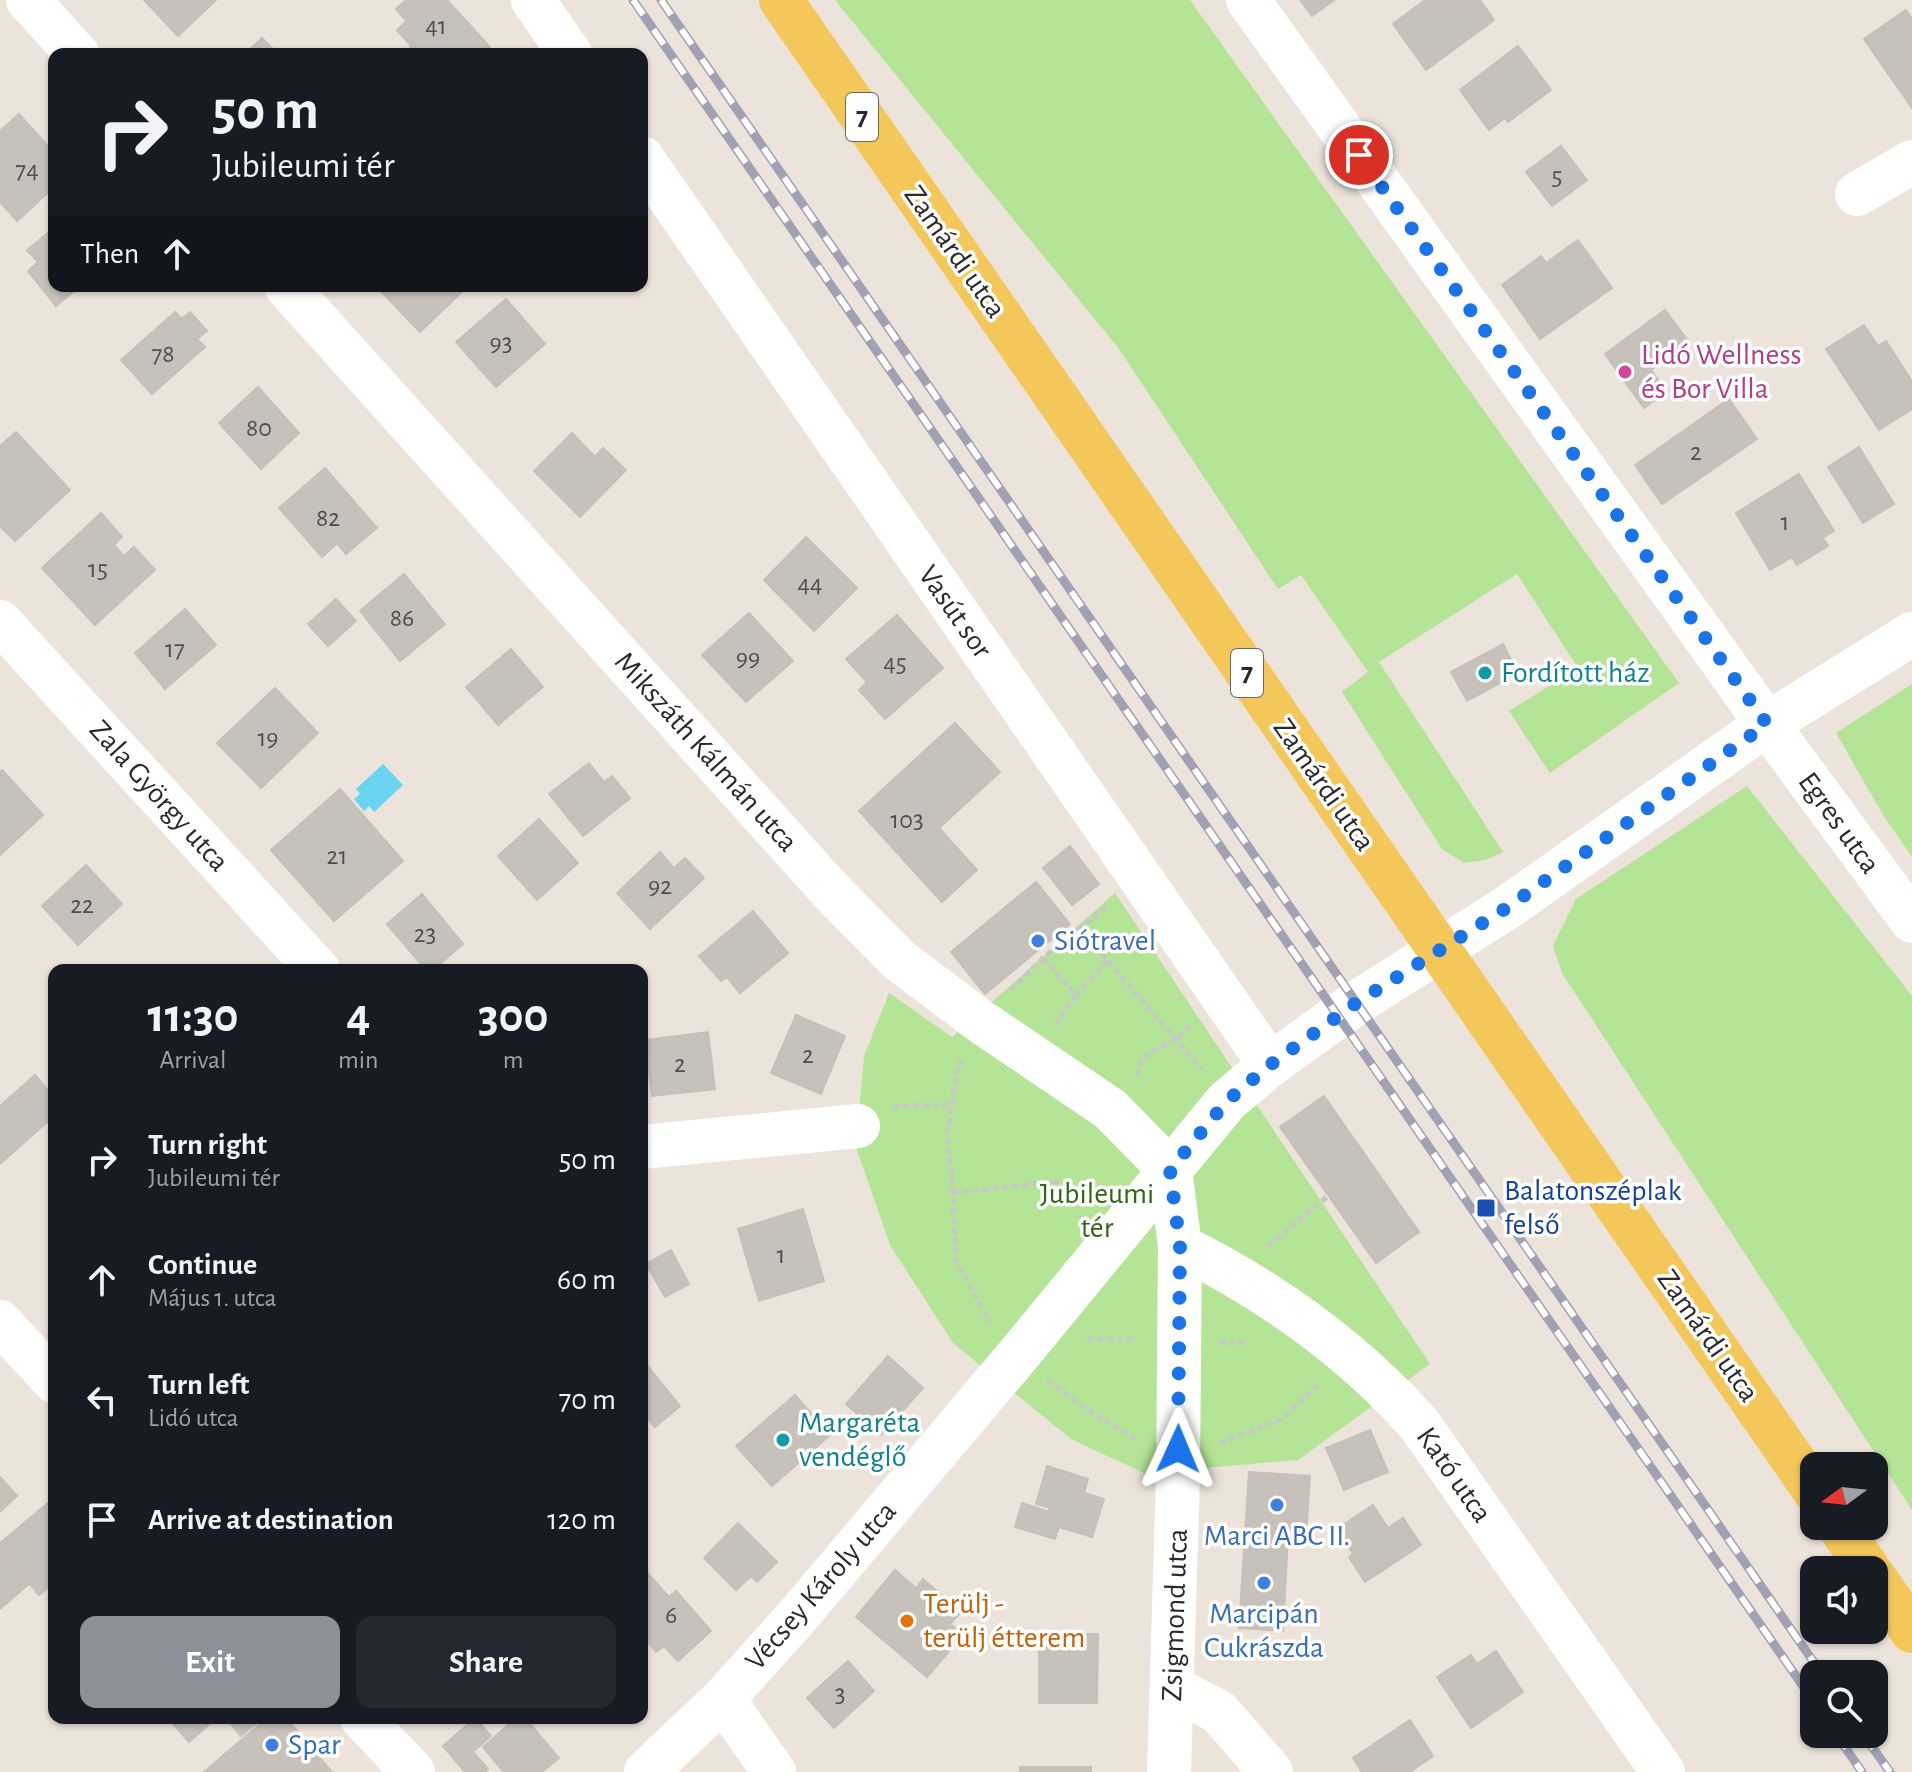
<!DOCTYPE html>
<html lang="en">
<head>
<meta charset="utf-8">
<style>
	:root { --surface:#171b24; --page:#242831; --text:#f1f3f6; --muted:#9ea1a6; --accent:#8c9099 }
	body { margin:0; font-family:"Alegreya Sans",sans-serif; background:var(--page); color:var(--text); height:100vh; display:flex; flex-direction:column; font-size:30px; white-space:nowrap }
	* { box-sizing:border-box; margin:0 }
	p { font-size:26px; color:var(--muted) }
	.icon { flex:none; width:44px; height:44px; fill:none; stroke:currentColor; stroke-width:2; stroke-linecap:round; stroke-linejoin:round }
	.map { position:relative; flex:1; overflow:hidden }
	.sheet { position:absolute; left:48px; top:964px; width:600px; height:760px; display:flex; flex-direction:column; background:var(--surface); border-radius:16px; box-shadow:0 2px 6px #0004 }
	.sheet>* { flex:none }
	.hud { position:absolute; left:48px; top:48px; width:600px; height:244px; border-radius:16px; box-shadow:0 2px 6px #0004; background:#171b24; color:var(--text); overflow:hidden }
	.needle { width:52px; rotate:255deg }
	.controls { position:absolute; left:1800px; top:1452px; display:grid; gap:16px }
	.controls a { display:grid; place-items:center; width:88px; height:88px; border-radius:16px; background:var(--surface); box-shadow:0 2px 6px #0004; font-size:40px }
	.pin { position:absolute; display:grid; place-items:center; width:68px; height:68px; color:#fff; margin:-34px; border:4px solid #fff; border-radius:50%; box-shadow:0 2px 8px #0007 }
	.me { position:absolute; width:88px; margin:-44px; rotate:1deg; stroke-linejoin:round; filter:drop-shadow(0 0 6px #0008) }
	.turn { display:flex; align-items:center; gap:28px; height:168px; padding:0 32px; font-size:36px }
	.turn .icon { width:104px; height:104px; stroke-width:2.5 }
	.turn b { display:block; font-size:56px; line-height:68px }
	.then { display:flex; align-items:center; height:76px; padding:0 32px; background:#0003; gap:16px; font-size:30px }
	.eta { display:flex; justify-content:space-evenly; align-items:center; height:136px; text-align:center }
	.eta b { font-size:48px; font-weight:700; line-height:56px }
	.primary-button { display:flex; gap:16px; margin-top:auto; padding:16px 32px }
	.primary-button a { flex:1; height:92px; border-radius:16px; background:var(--accent); color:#fff; font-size:32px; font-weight:700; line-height:92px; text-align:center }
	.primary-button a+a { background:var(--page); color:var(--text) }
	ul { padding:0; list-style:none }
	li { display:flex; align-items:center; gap:24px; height:120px; padding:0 32px }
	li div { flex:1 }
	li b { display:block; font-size:30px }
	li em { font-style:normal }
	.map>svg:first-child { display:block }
	.green { fill:#b4e496 }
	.water { fill:#6bd4f1 }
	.building { fill:#c7c1bb; stroke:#c7c0b5; stroke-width:2 }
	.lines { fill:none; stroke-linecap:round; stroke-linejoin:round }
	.path { stroke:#c7c7c7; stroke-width:5; stroke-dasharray:6 4; stroke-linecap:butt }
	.minor { stroke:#fff; stroke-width:44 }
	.primary { stroke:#f3c759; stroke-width:44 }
	.rail-casing { stroke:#9ea2b4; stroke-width:9 }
	.rail { stroke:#fff; stroke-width:6; stroke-dasharray:18; stroke-linecap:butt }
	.route { stroke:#1a73e8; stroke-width:14; stroke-dasharray:0 25.2 }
	.hotel-dot { fill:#d1479c; stroke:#fff; stroke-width:3 }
	.culture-dot { fill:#0f9aa8; stroke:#fff; stroke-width:3 }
	.shop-dot { fill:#3f7fe0; stroke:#fff; stroke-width:3 }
	.transit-dot { fill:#1a4fb4; stroke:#fff; stroke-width:3 }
	.food-dot { fill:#e8710a; stroke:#fff; stroke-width:3 }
	.labels { text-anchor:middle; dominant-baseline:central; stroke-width:7; stroke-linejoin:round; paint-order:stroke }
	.number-label { font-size:26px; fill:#504f4e }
	.shield { fill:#fff; stroke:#696969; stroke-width:2 }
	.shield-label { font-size:28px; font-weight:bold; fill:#292929 }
	.street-label { font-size:30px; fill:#292929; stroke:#fff }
	.hotel-label { font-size:30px; fill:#b23c85; stroke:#fff; text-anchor:start }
	.culture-label { font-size:30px; fill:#0d838f; stroke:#fff; text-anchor:start }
	.shop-label { font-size:30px; fill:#366cbe; stroke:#fff; text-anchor:start }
	.transit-label { font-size:30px; fill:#164399; stroke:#fff; text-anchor:start }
	.park-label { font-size:30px; fill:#2d6818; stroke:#fff }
	.food-label { font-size:30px; fill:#c56008; stroke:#fff; text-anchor:start }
</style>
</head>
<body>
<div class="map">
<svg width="1912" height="1772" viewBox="0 0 1912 1772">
	<rect width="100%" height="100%" fill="#ece4db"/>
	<path class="green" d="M835,0H1190L1679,683L1550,773L1509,711L1578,668L1517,574L1379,662L1503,852L1485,860L1464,863L1442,849L1342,692L1368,672L1301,575L1278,589L1119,349Z
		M1912,684V857L1883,815L1836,733Z
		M1747,786L1912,996V1510L1562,973L1553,946L1576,899Z
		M1115,893L1430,1364L1298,1460L1144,1473L1071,1439L953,1343L890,1245L856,1147L864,1056L889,993L952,1037Z"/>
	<path class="water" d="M383,764L403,785L374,812L369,806L364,811L354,799L360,794L356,789Z"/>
	<path class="building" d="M144,0H216L178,36Z
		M406,0H447L490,47L483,54H405L411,46L397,30L407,21L396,9Z
		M1300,0H1334L1312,16Z
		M1425,0H1480L1494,20L1426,70L1393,24Z
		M1906,10L1912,19V108L1864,39Z
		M262,38L278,54H245Z
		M1518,46L1551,90L1508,122L1505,118L1489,130L1460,90Z
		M19,114L54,153V187L17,221L0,202V131Z
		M1561,146L1587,180L1552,206L1526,172Z
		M54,228V286H80L56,306L28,271L38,262L27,250Z
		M1578,240L1612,288L1540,339L1502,285L1541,256L1546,263Z
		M376,286H468L420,332Z
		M506,299L545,344L496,387L456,342Z
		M1665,310L1689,342L1651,370L1666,391L1644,408L1605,354Z
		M175,312L182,319L190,312L207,331L197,339L205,347L152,394L121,360Z
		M1864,325L1878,346L1886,341L1912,381V409L1879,430L1826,349Z
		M258,387L299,433L261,469L219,423Z
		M1729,399L1757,439L1662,504L1635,465Z
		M16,432L70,490L15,541L0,526V446Z
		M572,433L595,457L603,448L626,470L580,517L534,471Z
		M1859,447L1894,504L1863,523L1828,467Z
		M325,468L377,528L346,554L337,543L322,557L279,508Z
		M1799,474L1834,531L1823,538L1828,546L1797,565L1792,557L1770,570L1736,513Z
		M101,513L122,537L114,545L124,556L134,547L155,570L95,625L42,568Z
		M806,537L857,588L814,631L764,580Z
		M404,574L445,624L400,661L360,611Z
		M336,599L356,621L328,646L308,624Z
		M185,609L216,645L165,689L135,653Z
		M749,613L793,661L746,702L702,655Z
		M897,615L943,668L885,719L859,690L867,682L846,659Z
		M1503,644L1518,673L1467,701L1451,672Z
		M511,649L543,687L498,725L466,687Z
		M275,688L318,733L261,788L217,743Z
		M955,723L1000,772L939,828L977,870L942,902L859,811Z
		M589,763L604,782L612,776L630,798L583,836L549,794Z
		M2,770L43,815L0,855V772Z
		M340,789L403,861L334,921L271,850Z
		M539,819L578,863L537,900L498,856Z
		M1070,846L1099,884L1072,905L1043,868Z
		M660,852L674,868L685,858L704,878L650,929L617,893Z
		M86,865L122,904L78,945L42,906Z
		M1036,882L1070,924L985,994L951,952Z
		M422,894L463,944L433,970H426L387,924Z
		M753,911L788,953L740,993L727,977L721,981L699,956Z
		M796,1015L845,1036L821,1094L771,1073Z
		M708,1032L715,1089L652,1096L645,1040Z
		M35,1075L54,1097V1116L0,1164V1106Z
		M1324,1096L1419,1232L1376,1263L1280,1127Z
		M803,1209L824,1281L759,1301L738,1229Z
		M671,1250L689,1284L665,1297L646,1264Z
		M888,1356L923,1388L881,1435L846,1404Z
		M642,1359L680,1406L655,1427L642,1412Z
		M795,1395L830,1435L772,1486L736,1446Z
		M1370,1430L1388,1472L1344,1490L1326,1448Z
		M1047,1466L1088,1479L1084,1493L1104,1499L1092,1537L1059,1527L1055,1539L1015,1527L1022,1503L1049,1512L1050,1508L1036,1504Z
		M1249,1472L1310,1476L1306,1538L1245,1534Z
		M0,1477L17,1496L0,1512Z
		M54,1498V1583L39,1595L0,1548V1543Z
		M1373,1505L1388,1528L1403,1518L1421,1545L1365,1582L1349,1557L1353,1554L1337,1529Z
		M738,1523L777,1562L757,1582L751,1576L736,1590L704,1558Z
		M1245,1534L1288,1537L1283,1631L1239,1628Z
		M0,1548L30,1583L0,1609Z
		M642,1567L669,1597L676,1591L711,1631L678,1661L664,1646L656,1652L642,1635V1623L647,1618L642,1612Z
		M895,1570L916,1588L923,1579L961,1612L950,1624L963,1635L927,1677L856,1617Z
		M1039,1634H1098L1097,1703H1039Z
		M1496,1651L1523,1692L1471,1728L1437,1677L1471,1655L1477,1664Z
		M848,1661L874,1691L834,1728L807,1698Z
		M168,1718H216L189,1742Z
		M226,1718H262L241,1736Z
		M267,1718H286L332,1772H204Z
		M475,1718L491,1736L473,1752L488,1769L485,1772H465L443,1746Z
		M516,1718H525L559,1758L542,1772H532L514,1750L497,1764L483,1747Z
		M1410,1720L1433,1756L1410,1772H1362L1353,1758Z
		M514,1750L532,1772H504L497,1764Z
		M1020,1767H1091V1772H1020Z"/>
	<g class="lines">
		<path class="path" d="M1043,958L1076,995L1055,1025
			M1108,961L1202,1070
			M1011,990L1043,958L1108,905
			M1076,995L1108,961L1080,928
			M962,1060L958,1068L947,1135L953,1193L956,1261L990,1322
			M1137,1076C1142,1052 1147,1055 1165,1045C1174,1041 1183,1032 1191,1025
			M893,1107L952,1104
			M953,1193L1060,1181
			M1268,1246L1329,1195
			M1087,1339H1137
			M1219,1342L1245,1343
			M1048,1380L1092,1413L1136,1439
			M1220,1443L1280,1420L1319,1384"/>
		<path class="minor" d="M28,0L77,54
			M533,0L570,54
			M1248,0L1767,724L1912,921
			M642,158L1270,1065
			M1857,194L1912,162
			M286,286L831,891L899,960L980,1021L1110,1109L1170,1170
			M0,622L318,970
			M642,1147L858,1126
			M1180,1246C1271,1291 1351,1348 1419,1424L1663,1772
			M0,1322L54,1381
			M1173,1688L1219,1712L1271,1772
			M723,1699L774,1772
			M362,1718L413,1772
			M646,1772L723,1699L795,1619L1019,1354L1227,1101L1270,1065L1356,1003L1508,907L1767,724L1912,634
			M1169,1772L1178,1476L1180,1246L1170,1170"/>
		<path class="primary" d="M781,0L1814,1490
			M1839,1526L1869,1570
			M1874,1577L1912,1631"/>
		<defs>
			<path id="rail" d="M633,0L1814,1702
				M661,0L1822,1674
				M1836,1734L1862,1772
				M1863,1734L1890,1772"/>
		</defs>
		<use href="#rail" class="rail-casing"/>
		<use href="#rail" class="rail"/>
	</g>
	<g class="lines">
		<path class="route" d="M1178,1449L1180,1246L1170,1170L1227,1101L1270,1065L1356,1003L1508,907L1767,724L1359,155"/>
	</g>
	<circle class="hotel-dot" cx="1625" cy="372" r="8"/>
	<g class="culture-dot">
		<circle cx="1485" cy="673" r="8"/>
		<circle cx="783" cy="1440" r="8"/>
	</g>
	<g class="shop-dot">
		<circle cx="1038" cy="941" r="8"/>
		<circle cx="1277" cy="1505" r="8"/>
		<circle cx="1264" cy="1583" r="8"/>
		<circle cx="272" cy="1745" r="8"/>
	</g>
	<rect class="transit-dot" x="1476" y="1198" width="20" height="20" rx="4"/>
	<circle class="food-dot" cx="907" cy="1621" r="8"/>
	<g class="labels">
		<g class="number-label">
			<text x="436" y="26">41</text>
			<text x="27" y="170">74</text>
			<text x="1557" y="176">5</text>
			<text x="501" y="343">93</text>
			<text x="163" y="354">78</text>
			<text x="259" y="428">80</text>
			<text x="1696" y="452">2</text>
			<text x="328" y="518">82</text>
			<text x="1785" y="522">1</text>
			<text x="98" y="569">15</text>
			<text x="810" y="584">44</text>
			<text x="402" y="618">86</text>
			<text x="175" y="649">17</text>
			<text x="748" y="658">99</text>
			<text x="895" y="663">45</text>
			<text x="268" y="738">19</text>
			<text x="907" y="820">103</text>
			<text x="337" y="856">21</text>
			<text x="660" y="886">92</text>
			<text x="82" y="905">22</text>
			<text x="425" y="934">23</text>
			<text x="808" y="1055">2</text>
			<text x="680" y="1064">2</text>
			<text x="781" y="1255">1</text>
			<text x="671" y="1615">6</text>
			<text x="840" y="1694">3</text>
		</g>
		<g class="shield">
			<rect x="846" y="93" width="32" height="48" rx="6"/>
			<rect x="1231" y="649" width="32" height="48" rx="6"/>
		</g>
		<g class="shield-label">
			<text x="862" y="117">7</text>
			<text x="1247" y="673">7</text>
		</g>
		<g class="street-label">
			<text transform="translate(955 252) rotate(55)">Zamárdi utca</text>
			<text transform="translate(955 612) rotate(55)">Vasút sor</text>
			<text transform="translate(706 752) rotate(48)">Mikszáth Kálmán utca</text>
			<text transform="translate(1324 785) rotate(55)">Zamárdi utca</text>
			<text transform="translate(159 796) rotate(48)">Zala György utca</text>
			<text transform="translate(1839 823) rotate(54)">Egres utca</text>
			<text transform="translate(1708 1336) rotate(55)">Zamárdi utca</text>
			<text transform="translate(1454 1475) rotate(55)">Kató utca</text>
			<text transform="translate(821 1586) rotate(-49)">Vécsey Károly utca</text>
			<text transform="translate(1175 1615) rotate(-88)">Zsigmond utca</text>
		</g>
		<g class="hotel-label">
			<text x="1641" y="355">Lidó Wellness<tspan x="1641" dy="34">és Bor Villa</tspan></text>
		</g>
		<g class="culture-label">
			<text x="1501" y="673">Fordított ház</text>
			<text x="799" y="1423">Margaréta<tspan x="799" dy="34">vendéglő</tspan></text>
		</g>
		<g class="shop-label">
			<text x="1054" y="941">Siótravel</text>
			<text x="1277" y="1536" text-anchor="middle">Marci ABC II.</text>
			<text x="1264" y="1614" text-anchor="middle">Marcipán<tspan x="1264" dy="34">Cukrászda</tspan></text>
			<text x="288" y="1745">Spar</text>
		</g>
		<g class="transit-label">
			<text x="1504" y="1191">Balatonszéplak<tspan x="1504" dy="34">felső</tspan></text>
		</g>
		<g class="park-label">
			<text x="1097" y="1194">Jubileumi<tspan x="1097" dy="34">tér</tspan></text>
		</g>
		<g class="food-label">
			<text x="923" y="1604">Terülj -<tspan x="923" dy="34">terülj étterem</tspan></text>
		</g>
	</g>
</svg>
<div class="controls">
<a><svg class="needle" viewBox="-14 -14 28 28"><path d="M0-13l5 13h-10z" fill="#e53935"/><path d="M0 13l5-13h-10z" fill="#9ea1a6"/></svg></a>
<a><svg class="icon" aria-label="sound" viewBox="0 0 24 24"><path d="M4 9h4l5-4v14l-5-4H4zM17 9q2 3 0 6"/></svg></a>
<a><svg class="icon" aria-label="search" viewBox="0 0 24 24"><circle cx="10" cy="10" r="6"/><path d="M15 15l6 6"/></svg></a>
</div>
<div class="pin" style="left:1359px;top:155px;background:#d93025"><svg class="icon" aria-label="arrive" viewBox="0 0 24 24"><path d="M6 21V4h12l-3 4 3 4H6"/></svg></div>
<svg class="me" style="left:1178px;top:1449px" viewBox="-20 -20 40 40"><path d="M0-17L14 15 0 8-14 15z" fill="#1a73e8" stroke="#fff" stroke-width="4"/></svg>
<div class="hud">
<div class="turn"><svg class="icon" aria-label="right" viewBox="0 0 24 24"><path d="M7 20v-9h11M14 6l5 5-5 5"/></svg><div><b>50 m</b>Jubileumi tér</div></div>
<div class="then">Then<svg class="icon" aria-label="ahead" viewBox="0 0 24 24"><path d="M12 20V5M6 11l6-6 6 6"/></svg></div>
</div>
<section class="sheet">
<div class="eta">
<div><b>11:30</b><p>Arrival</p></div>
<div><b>4</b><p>min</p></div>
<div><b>300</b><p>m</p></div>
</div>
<ul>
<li><svg class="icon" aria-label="right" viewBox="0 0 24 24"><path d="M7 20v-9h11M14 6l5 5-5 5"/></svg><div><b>Turn right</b><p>Jubileumi tér</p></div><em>50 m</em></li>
<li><svg class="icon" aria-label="ahead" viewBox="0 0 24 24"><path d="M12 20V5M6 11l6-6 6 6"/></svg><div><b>Continue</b><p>Május 1. utca</p></div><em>60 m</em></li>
<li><svg class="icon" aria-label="left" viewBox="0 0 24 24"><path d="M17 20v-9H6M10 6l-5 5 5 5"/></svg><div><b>Turn left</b><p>Lidó utca</p></div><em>70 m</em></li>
<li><svg class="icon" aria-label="arrive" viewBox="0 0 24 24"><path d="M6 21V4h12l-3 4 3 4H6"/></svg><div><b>Arrive at destination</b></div><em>120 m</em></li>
</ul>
<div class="primary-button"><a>Exit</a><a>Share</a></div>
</section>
</div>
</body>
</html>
